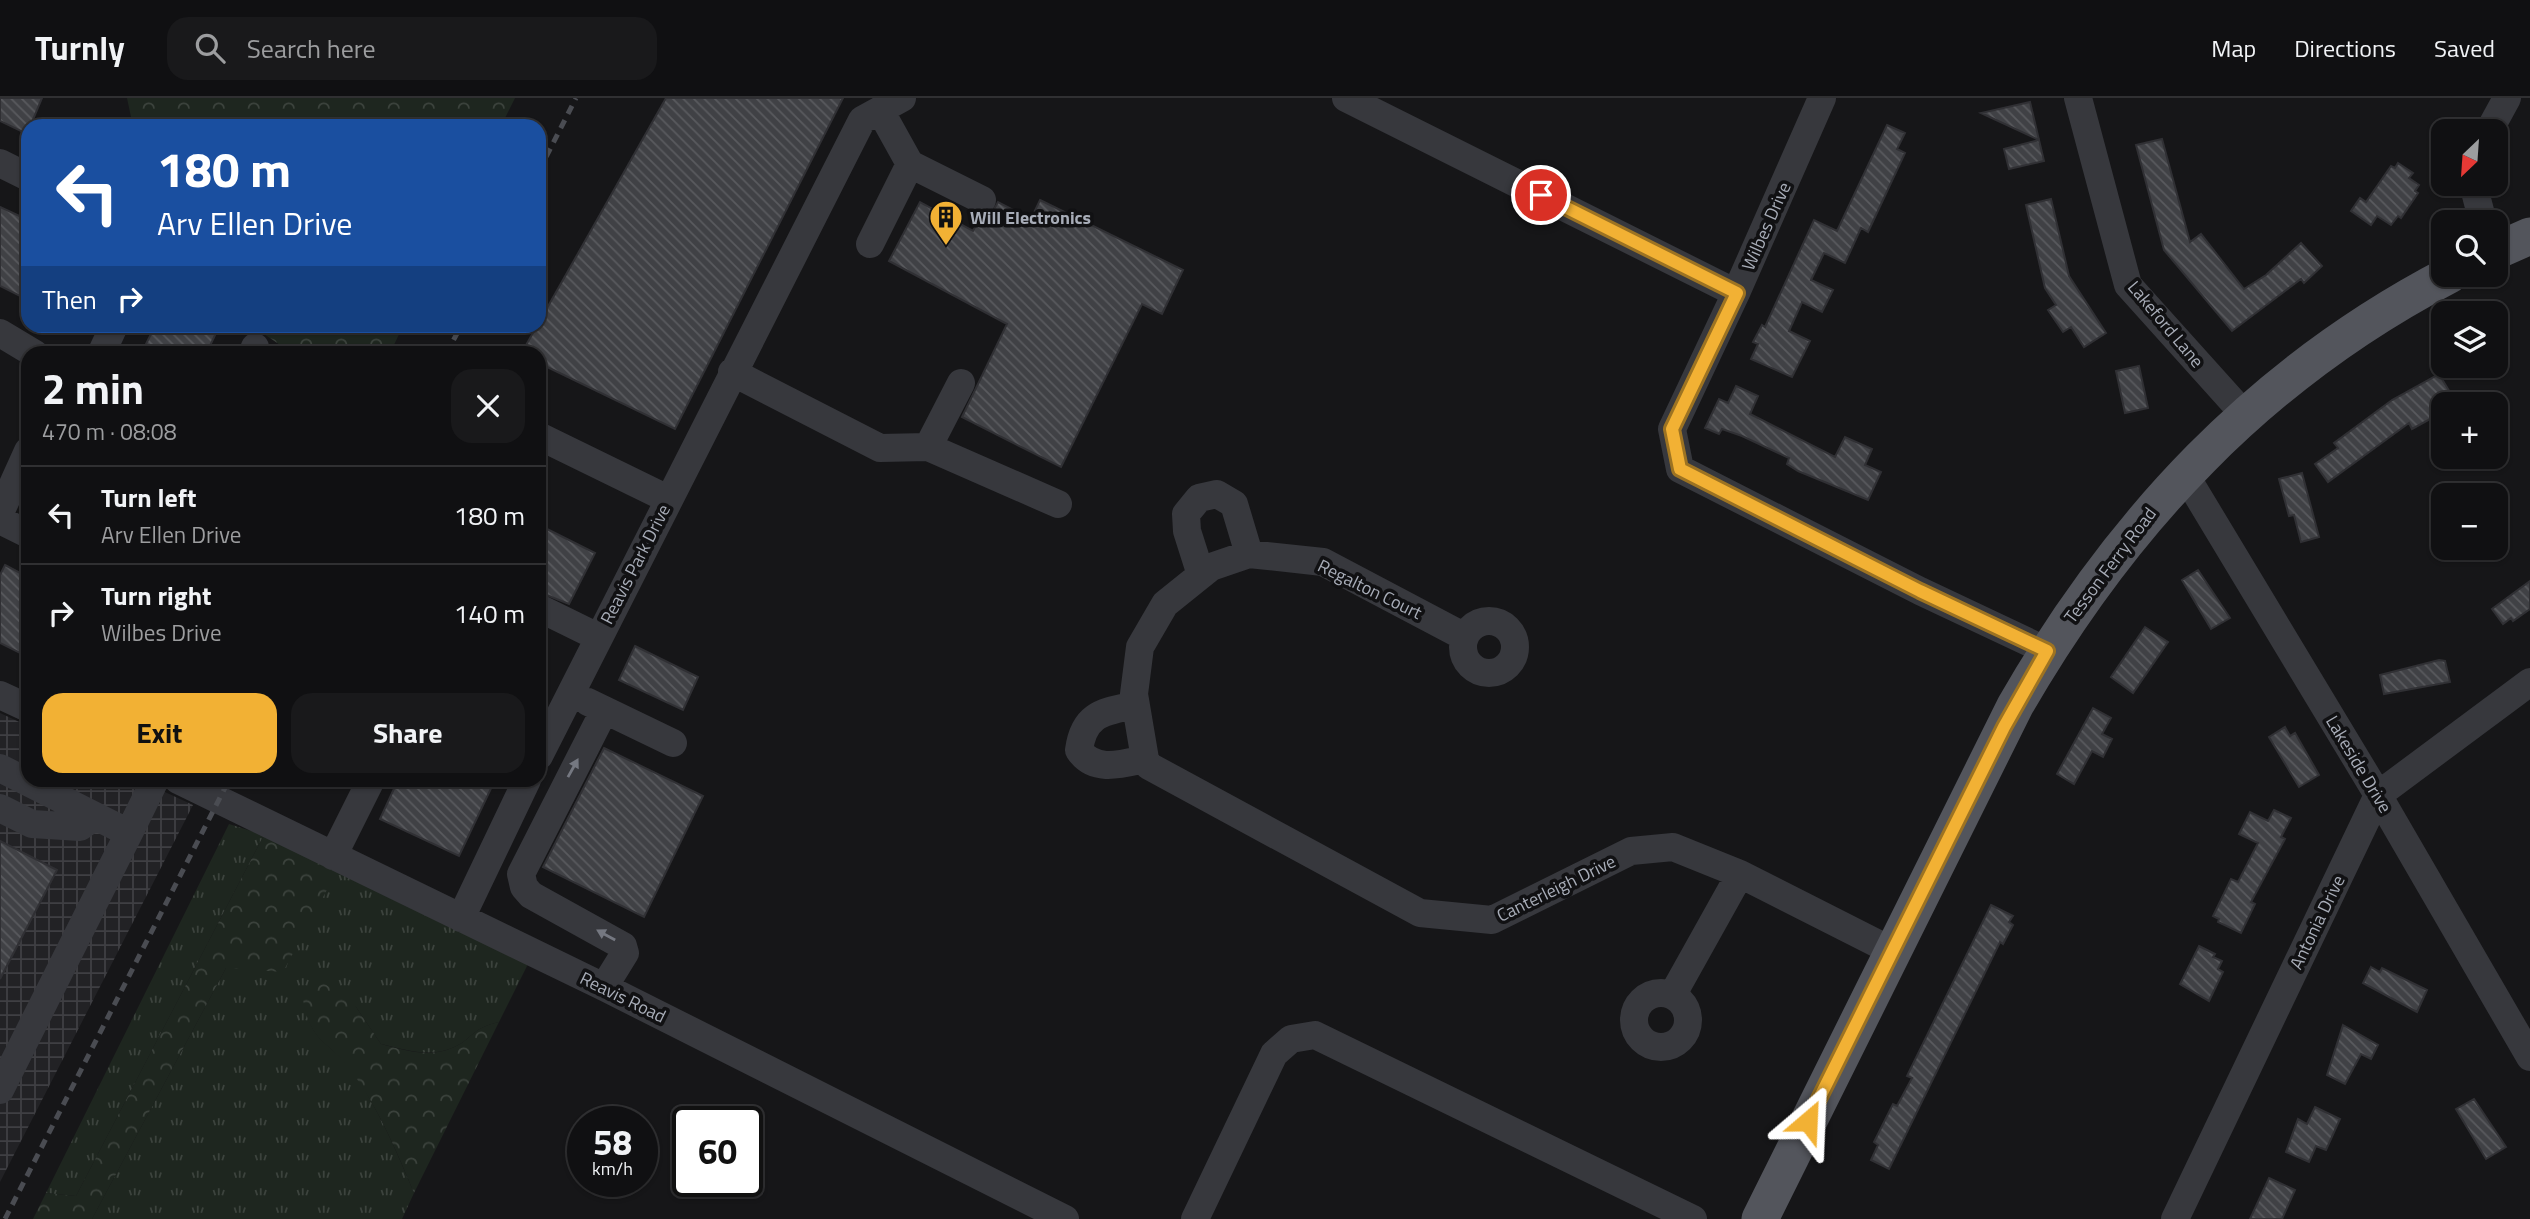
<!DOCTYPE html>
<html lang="en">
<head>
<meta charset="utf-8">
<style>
	:root { --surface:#101012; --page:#19191b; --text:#f1f3f6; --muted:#9c9d9f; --line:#303032; --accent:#f2b134 }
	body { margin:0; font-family:"Titillium Web",sans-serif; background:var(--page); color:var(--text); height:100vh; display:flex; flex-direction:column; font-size:26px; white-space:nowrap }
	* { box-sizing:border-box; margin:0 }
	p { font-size:23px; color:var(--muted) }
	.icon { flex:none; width:38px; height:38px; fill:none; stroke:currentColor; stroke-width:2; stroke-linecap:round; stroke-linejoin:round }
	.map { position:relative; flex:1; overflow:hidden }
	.side { position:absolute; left:21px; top:248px; width:525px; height:441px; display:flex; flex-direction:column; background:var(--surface); border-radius:21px; box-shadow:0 2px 5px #0004,0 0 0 2px var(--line) }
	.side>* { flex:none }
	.guide { position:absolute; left:21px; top:21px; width:525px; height:214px; border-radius:21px; box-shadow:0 2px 5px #0004,0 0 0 2px var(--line); background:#1a4fa0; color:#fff; overflow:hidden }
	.needle { width:46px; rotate:205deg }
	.tools { position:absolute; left:2431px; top:21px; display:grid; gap:14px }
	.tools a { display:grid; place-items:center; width:77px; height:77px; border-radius:14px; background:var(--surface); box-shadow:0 2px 5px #0004,0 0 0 2px var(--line); font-size:35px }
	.speed { position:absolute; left:567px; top:1008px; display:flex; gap:14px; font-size:35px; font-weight:700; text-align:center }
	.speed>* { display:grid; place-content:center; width:91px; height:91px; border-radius:50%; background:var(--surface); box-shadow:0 2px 5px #0004,0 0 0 2px var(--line); line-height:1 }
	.speed small { font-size:18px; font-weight:400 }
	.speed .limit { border:4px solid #111; border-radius:10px; background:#fff; color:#111 }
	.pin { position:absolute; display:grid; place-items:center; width:60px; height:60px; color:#fff; margin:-30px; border:4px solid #fff; border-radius:50%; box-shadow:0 2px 7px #0007 }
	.me { position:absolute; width:77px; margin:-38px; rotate:26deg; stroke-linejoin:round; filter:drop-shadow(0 0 5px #0008) }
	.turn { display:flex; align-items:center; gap:24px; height:147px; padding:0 21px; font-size:32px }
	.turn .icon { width:91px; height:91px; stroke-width:2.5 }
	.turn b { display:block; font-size:49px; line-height:60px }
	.then { display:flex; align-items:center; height:66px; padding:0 21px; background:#0003; gap:14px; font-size:26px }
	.round { display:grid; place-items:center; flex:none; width:74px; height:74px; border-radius:21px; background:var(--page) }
	.overview { display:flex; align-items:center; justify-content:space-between; height:119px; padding:0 21px }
	h1 { font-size:42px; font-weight:700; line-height:52px }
	.action { display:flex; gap:14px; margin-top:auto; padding:14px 21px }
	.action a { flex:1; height:80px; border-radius:21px; background:var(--accent); color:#111; font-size:28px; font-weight:700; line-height:80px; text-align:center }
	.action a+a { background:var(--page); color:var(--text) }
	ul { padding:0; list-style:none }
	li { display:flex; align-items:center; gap:21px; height:98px; padding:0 21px; border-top:2px solid var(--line) }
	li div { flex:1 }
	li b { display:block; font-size:26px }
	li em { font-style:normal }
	header { display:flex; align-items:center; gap:42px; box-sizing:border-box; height:98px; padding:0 35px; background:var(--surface); border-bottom:2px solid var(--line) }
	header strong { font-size:33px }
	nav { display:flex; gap:38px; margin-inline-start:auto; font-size:24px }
	.search { width:490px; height:63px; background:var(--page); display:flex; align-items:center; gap:18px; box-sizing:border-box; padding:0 24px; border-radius:21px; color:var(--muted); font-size:26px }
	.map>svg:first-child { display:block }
	.industrial { fill:url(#industrial-grid) }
	.grass { fill:url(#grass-tufts) }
	.forest { fill:url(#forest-crowns) }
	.building { fill:url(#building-back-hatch); stroke:#303034; stroke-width:2 }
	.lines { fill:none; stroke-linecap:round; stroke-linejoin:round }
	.minor { stroke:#37383d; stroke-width:28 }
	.major { stroke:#53555c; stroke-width:37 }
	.rail { stroke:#4a4c52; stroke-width:5; stroke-dasharray:9 7; stroke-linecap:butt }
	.oneway { fill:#757881 }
	.route-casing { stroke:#9d7322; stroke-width:18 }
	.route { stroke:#f2b134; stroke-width:12 }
	.labels { text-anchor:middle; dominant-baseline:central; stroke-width:7; stroke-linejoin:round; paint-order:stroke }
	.poi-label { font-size:18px; font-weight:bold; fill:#a8adb8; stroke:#111113; text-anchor:start }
	.street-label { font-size:18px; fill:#a8adb8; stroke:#111113 }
</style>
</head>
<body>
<header>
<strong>Turnly</strong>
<div class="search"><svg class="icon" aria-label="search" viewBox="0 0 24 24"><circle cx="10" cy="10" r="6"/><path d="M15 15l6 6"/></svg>Search here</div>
<nav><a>Map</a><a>Directions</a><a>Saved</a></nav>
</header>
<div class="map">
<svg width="2530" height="1121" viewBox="0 0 2530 1121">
	<defs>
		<pattern id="industrial-grid" width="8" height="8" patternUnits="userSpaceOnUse" patternTransform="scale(1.75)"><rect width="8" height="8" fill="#222225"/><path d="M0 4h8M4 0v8" fill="none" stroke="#3f3f43"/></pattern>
		<pattern id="grass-tufts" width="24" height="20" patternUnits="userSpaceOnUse" patternTransform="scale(1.75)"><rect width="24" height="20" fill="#1e261f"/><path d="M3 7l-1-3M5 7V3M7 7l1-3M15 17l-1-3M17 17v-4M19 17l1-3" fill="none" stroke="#3c433d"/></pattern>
		<pattern id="forest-crowns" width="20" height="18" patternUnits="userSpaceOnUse" patternTransform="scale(1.75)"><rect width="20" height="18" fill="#1e261f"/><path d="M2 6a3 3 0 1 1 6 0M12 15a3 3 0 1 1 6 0" fill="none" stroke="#3c433d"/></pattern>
		<pattern id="building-back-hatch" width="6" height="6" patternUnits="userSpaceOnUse" patternTransform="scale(1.75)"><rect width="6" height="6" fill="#404145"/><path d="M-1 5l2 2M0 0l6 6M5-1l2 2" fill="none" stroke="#595a5e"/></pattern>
	</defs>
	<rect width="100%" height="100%" fill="#161618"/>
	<path class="industrial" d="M0,615L28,628V682L141,683L193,707L0,1084Z"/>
	<path class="grass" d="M229,726L264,737L76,1098L46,1095Z
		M337,773L528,866L499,924C471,930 472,942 452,950C429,960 403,951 381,946L356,909L303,893C308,949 330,940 356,978C380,1015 397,1054 414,1095L402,1121H92L226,870Z"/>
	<path class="forest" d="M127,0H515L501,28H133Z
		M252,228H403L390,255H292Z
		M264,737L337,773L283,874L226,870L92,1121H33L46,1095L76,1098Z
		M324,885L356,909L381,946C403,952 429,960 452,950C472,942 471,930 499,924L414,1095C397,1054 380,1014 355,978C330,940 308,949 302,893Z"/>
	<path class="building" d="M0,0H42L27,36L0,23Z
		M666,0H843L675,331L539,265V256H521Z
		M2030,4L2039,42L1981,15Z
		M1887,27L1905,35L1897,51L1905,55L1868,134L1861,130L1845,165L1824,155L1811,182L1833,192L1822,214L1802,204L1789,233L1810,243L1792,279L1751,261L1758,246L1753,244L1762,227L1765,229L1814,122L1837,133Z
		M2162,41L2190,144L2201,136L2244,191L2266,177L2301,145L2322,168L2304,185L2301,181L2232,233L2164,152L2136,47Z
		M2039,42L2044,63L2009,71L2004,51Z
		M2398,65L2413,75L2409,80L2419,87L2415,93L2418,95L2401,120L2398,118L2391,127L2377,118L2371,127L2351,113L2360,100L2366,104L2391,68L2395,70Z
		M2051,101L2069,178L2106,235L2084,249L2071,229L2063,234L2048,212L2056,207L2045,190L2026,107Z
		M1040,102L1183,172L1162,216L1142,206L1061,369L962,319L1007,226L889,163L920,104L973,133L981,118L992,115L998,104L1031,121Z
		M0,109L28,122V202L0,188Z
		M155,228H204L217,233L206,256H141Z
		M2139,268L2148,310L2125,315L2116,273Z
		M2439,276L2457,306H2443V314L2412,331L2409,325L2328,384L2315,366L2338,350L2334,345L2392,302Z
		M1736,288L1758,298L1750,316L1835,359L1845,339L1872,351L1865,367L1881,374L1868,402L1798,373L1787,366L1789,360L1742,338L1722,331L1719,336L1705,330L1719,301L1728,305Z
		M2302,375L2319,439L2301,444L2294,417L2289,418L2279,381Z
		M539,427L595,455L569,506L539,494Z
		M5,467L28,479V559L0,545V477Z
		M2198,472L2230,520L2211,531L2182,482Z
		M2530,483V511L2513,523L2511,520L2503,526L2492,511Z
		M2145,529L2168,544L2133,595L2111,579Z
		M635,548L698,579L683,612L619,582Z
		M2439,562L2445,563L2450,584L2384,596L2380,577Z
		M2093,610L2111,620L2102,636L2112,641L2103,659L2092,653L2074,686L2057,676Z
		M2285,629L2290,638L2295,635L2319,677L2299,689L2269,639Z
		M604,650L703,698L644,819L543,769Z
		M398,682H495L459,758L380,721Z
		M2274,712L2291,720L2281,739L2285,741L2251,804L2255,806L2241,835L2218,824L2219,821L2213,818L2231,781L2238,784L2258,745L2239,736L2250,714L2268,723Z
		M0,743L57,772L0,881Z
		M1991,807L2013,818L2009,824L2013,827L2003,846L2000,844L1889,1071L1871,1062L1878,1047L1874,1044L1893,1006L1897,1008L1912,980L1907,978Z
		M2199,848L2215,856L2213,859L2222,863L2218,871L2223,874L2209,903L2180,886Z
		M2371,869L2380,874L2382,870L2427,892L2417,914L2363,885Z
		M2343,927L2378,947L2371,961L2361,956L2345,986L2327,977Z
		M2474,1001L2506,1049L2486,1061L2456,1011Z
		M2315,1009L2340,1021L2326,1052L2316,1048L2309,1064L2286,1054L2298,1021L2307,1026Z
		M2269,1080L2295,1092L2282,1121H2250Z"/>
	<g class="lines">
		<path class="minor" d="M1346,0L1736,195
			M1822,0L1736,195L1672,331L1680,371L1920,493L2047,553
			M2078,0L2128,187L2244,316
			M880,12L910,66L982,102
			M2489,33L2507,0
			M0,65L28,79
			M2473,86L2483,124
			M870,146L910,66
			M0,235L35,256
			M101,256L114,228
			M252,256L255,249
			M732,274L880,350L928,349L1058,406
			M539,338L668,401
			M928,349L961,285
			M2184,375L2378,697L2530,959
			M0,415L28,353
			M0,422L28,436
			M1201,477L1187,433L1186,416L1199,400L1217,396L1234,406L1249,456
			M539,510L598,539
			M1463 549a26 26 0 1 1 52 0a26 26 0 1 1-52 0Z
			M1463,538L1323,464L1249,456L1211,469L1165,506L1140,549L1134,596L1145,661L1149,668L1420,815L1492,822L1631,753L1673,749L1740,776L1892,853
			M0,597L28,610
			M588,604L673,645
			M1135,607C1104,614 1084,615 1079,652C1094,675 1122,666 1145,661
			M539,658L862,22L902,0
			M0,670L95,718
			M178,682L604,889L1065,1121
			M0,710L32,726L80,729L95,718L129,735L155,682
			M333,758L371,682
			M461,820L527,682
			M604,889L625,855L623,848L531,797L524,789L521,776L604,613
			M1634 922a27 27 0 1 1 54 0a27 27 0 1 1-54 0Z
			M1673,896L1740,776
			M0,992L129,735
			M1195,1121L1274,956L1291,941L1315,937L1693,1121
			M2175,1121L2378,697L2530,584"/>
		<path class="major" d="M2496,153L2530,138
			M1760,1121L2015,608C2121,424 2259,276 2449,177"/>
		<path class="rail" d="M539,73L576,0
			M446,256L461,228
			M5,1121L229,682"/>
	</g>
	<defs><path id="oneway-solid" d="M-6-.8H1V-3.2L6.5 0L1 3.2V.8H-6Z" transform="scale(1.75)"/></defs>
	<g class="oneway">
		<use href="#oneway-solid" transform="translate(573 670) rotate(-61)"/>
		<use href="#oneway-solid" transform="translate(606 837) rotate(-151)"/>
	</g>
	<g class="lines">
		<defs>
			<path id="route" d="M1541,97L1737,195L1672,331L1680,371L1920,493L2047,553L2004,629L1808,1023"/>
		</defs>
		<use href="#route" class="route-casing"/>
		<use href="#route" class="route"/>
	</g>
	<defs>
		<symbol id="building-pin" viewBox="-11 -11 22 30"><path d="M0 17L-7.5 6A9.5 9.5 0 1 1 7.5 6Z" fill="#f2b134" stroke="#111113"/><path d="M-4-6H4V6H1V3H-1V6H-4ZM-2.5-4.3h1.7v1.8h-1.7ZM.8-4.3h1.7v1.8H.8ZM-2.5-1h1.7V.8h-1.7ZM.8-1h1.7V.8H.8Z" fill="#111"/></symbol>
	</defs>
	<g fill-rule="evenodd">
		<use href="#building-pin" x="927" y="100" width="38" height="52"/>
	</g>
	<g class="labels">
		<g class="poi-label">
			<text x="970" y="119">Will Electronics</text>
		</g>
		<g class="street-label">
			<text transform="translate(1766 128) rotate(-66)">Wilbes Drive</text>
			<text transform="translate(2166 226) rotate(50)">Lakeford Lane</text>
			<text transform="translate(635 466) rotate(-63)">Reavis Park Drive</text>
			<text transform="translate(2110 467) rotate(-53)">Tesson Ferry Road</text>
			<text transform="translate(1370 491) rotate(26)">Regalton Court</text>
			<text transform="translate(2359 666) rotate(59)">Lakeside Drive</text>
			<text transform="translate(1556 790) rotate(-26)">Canterleigh Drive</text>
			<text transform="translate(2317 824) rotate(-64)">Antonia Drive</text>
			<text transform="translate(623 899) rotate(26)">Reavis Road</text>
		</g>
	</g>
</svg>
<div class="tools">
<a><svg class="needle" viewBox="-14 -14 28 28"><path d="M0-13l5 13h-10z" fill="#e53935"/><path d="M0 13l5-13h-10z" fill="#9c9d9f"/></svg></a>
<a><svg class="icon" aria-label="search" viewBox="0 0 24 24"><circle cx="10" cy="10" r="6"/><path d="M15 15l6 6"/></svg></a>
<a><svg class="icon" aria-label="layers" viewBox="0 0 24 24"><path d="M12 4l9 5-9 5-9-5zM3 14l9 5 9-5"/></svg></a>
<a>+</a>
<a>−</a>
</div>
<div class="speed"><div>58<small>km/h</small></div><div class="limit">60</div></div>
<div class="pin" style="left:1541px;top:97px;background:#d93025"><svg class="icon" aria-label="arrive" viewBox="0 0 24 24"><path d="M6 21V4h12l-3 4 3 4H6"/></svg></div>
<svg class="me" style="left:1808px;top:1023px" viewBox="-20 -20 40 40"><path d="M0-17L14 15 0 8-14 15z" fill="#f2b134" stroke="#fff" stroke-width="4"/></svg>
<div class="guide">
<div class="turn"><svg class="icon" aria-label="left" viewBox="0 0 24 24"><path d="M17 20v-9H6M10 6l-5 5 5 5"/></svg><div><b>180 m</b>Arv Ellen Drive</div></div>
<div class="then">Then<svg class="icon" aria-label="right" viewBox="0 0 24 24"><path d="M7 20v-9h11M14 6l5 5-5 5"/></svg></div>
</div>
<section class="side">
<div class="overview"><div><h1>2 min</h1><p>470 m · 08:08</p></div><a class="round"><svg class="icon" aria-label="close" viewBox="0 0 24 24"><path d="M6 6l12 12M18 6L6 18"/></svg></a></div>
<ul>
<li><svg class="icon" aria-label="left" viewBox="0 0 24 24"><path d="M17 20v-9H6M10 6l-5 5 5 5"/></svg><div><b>Turn left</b><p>Arv Ellen Drive</p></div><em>180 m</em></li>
<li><svg class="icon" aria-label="right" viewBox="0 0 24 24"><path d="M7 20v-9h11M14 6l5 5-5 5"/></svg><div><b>Turn right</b><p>Wilbes Drive</p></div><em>140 m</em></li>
</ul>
<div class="action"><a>Exit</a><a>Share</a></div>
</section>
</div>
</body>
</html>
